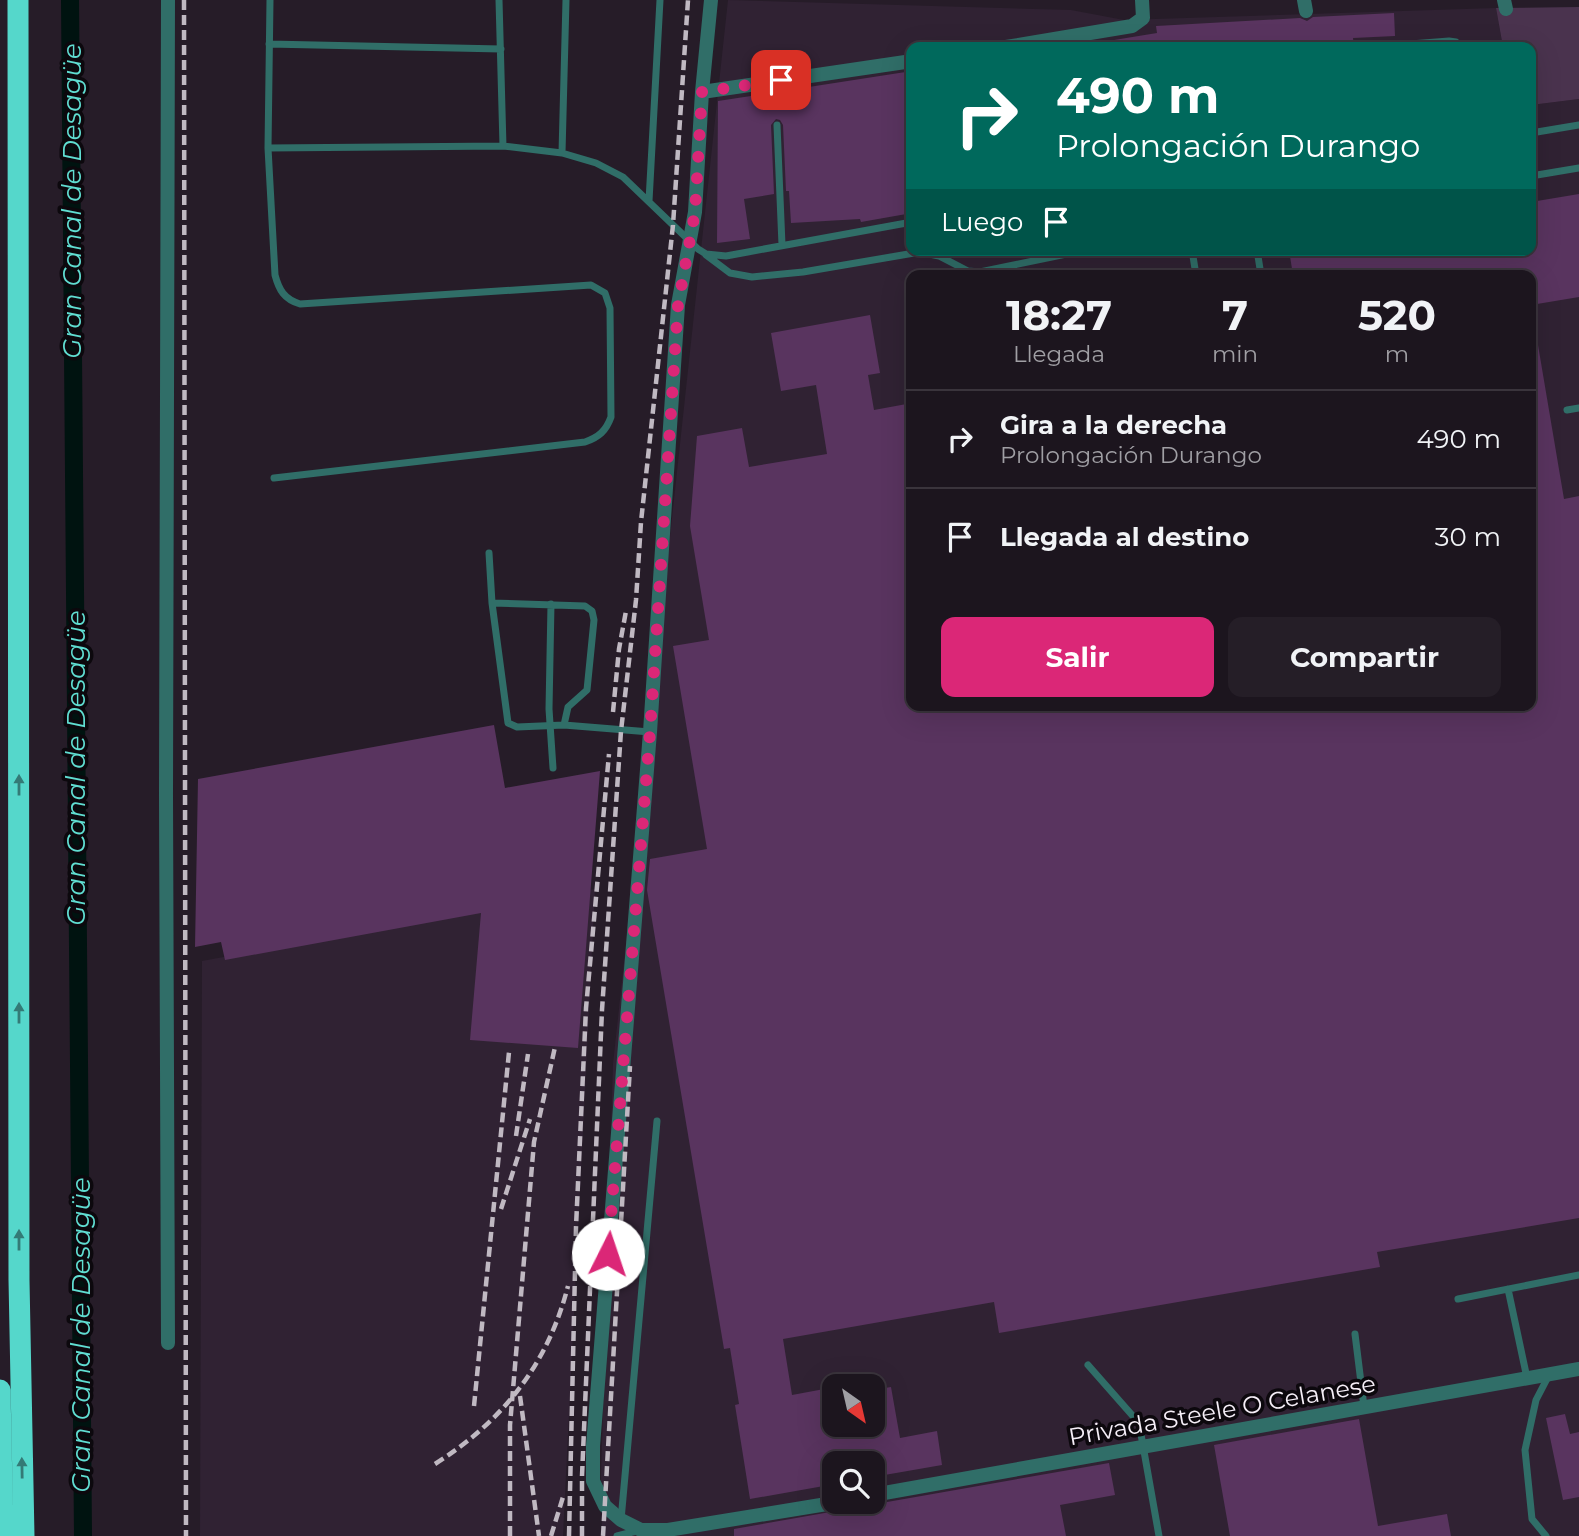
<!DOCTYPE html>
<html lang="es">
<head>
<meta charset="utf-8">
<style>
	:root { --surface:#1c151e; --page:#251e27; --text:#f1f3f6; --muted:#a09fa4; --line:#3a343c; --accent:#db2777 }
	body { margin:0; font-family:Montserrat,sans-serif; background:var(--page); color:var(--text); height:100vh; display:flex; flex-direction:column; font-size:26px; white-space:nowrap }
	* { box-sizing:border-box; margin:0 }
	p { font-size:23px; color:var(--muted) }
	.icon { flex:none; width:38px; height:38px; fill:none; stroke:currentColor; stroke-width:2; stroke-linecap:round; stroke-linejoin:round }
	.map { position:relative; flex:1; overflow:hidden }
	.details { position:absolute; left:906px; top:270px; width:630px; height:441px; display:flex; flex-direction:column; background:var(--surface); border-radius:14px; box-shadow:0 7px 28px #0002,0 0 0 2px var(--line) }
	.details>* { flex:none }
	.top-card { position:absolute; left:906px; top:42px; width:630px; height:214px; border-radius:14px; box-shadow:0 7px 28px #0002,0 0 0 2px var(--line); background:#00695c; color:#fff; overflow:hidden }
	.needle { width:46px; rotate:146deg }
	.fabs { position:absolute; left:822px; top:1374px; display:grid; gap:14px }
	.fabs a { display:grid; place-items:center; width:63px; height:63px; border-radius:14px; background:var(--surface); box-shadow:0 7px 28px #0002,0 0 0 2px var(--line); font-size:35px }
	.pin { position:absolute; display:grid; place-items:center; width:60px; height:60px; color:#fff; margin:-30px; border-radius:14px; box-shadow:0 4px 10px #0006 }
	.me { position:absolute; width:77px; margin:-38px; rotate:4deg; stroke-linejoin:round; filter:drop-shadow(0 0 5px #0008) }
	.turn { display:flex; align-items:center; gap:24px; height:147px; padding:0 35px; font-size:32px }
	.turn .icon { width:91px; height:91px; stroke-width:2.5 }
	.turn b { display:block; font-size:49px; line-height:60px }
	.then { display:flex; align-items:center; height:66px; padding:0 35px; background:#0003; gap:14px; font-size:26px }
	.eta { display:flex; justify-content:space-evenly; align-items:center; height:119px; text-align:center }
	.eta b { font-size:42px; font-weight:700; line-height:49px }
	.primary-button { display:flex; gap:14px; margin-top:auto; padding:14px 35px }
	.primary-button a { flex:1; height:80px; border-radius:14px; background:var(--accent); color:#fff; font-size:28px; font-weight:700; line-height:80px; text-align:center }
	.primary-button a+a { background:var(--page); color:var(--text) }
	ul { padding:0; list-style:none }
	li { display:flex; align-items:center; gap:21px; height:98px; padding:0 35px; border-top:2px solid var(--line) }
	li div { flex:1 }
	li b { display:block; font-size:26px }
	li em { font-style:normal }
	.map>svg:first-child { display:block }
	.built { fill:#302233; fill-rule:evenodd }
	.green { fill:#4a334e }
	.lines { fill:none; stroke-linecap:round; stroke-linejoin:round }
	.canal { stroke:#001310; stroke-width:18 }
	.building { fill:#59345f }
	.lane { stroke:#306e68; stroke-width:7 }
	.street { stroke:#306e68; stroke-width:14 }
	.highway { stroke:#55d7cb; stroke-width:21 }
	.rail { stroke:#c0b9c2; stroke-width:4.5; stroke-dasharray:10 5; stroke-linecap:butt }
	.oneway { fill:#347a76 }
	.route { stroke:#db2777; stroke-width:12; stroke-dasharray:0 21.6 }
	.labels { text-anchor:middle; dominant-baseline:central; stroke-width:7; stroke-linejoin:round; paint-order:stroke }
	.street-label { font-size:24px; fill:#f6eff8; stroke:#0c080d }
	.water-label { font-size:26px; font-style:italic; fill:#60ded2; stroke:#0c080d }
</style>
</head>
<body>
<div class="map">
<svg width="1579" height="1536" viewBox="0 0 1579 1536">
	<rect width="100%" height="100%" fill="#261c28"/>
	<path class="built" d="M728,0L1071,10L1124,20L1496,8L1503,47H912V250H1531V105L1579,99V1536H602L601,1476L613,1064ZM912,275H1531V705H912ZM835,1386H873V1424H835ZM835,1463H873V1502H835Z
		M595,889L563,1536H200L202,961Z"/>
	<path class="green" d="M1579,7V99L1531,105V47H1503L1496,8Z"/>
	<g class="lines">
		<path class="canal" d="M70,0L83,1536"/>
	</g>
	<path class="building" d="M1394,13L1395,36L1353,38L1354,47H1115L1114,40L1157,33L1156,26L1300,18L1307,21L1313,17Z
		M912,71V213L861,222L860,219L791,223L789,191H786L783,125L780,120L776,119L771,125L774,194L744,199L750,239L717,243L718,101Z
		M1579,194V297L1531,305V275H1293L1289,250H1531V202Z
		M870,315L880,373L868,375L874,410L912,403V705H1531V346L1538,345L1564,499L1579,496V1218L1377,1252L1380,1267L999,1333L994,1302L783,1339L792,1395L835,1387V1424H873V1390L891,1387L900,1438L937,1431L942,1465L873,1477V1463H835V1484L750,1499L735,1405L739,1404L730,1348L724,1349L647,890L650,859L707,849L673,646L709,640L690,526L697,436L742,428L749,467L827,454L816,385L781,391L771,333Z
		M494,725L505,788L600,771L578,1048L470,1040L481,913L225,960L221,942L195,947L198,779Z
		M1565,1414L1570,1434L1579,1432V1497L1563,1500L1546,1418Z
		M1359,1419L1378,1526L1447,1514L1451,1536H1230L1214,1445Z
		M1109,1463L1115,1495L1060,1505L1066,1536H734V1529Z"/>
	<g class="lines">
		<path class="lane" d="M270,0L268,148L275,275C279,290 284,299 300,304L591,285L605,293L610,308L611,417C606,431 599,437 585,442L274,478
			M499,0L503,146
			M269,44L501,49
			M1372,47L1449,41L1456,42L1461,47
			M777,125L782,245
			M1531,133L1579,125
			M268,148L503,146L562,153L596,163L623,177L698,249L706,254L726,256L912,222
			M562,153L566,0
			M1531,176L1579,168
			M649,201L660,0
			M1192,250L1196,275
			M1257,250L1261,275
			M706,255L730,273L752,277L803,272L920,252L939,256L968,271L980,272L1086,250
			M1567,410L1579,408
			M489,553L492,603L508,723L517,727L564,725L650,732
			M492,603L585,606L592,611L594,620L587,690L568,707L564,725
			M551,604L549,709L553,768
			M1508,1289L1527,1378
			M1458,1299L1579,1275
			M1355,1334L1364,1407
			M1088,1365L1139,1423L1159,1536
			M621,1520L657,1121
			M617,1536L637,1531
			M1546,1536L1532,1519L1525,1450L1536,1400L1549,1375"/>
		<path class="street" d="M168,0L166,795L168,1343
			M711,0L702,92L695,212L678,305L650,732L593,1446V1481L605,1506L621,1520L641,1530H668L839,1502
			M1304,0L1306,11
			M1504,0L1506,9
			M1006,47L1132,26L1143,18L1142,0
			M702,92L912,61
			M873,1495L1579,1369"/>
		<path class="highway" d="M18,0L19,1280L24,1536
			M0,1390L3,1536"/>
		<path class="rail" d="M184,0L186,1536
			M613,712L619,649L626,611
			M516,1136L528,1054
			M501,1209L530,1119
			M520,1396L539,1536
			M474,1406L509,1052
			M435,1464C503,1421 548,1364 568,1286
			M510,1536V1425L534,1142L555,1047
			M551,1536L563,1497
			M569,1536L576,1227L586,1008L609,754
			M582,1536V1476L602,1010L621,731L636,600L641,522L673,225L688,0
			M603,1536L630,1066"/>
	</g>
	<defs><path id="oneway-solid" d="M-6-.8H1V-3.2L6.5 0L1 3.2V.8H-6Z" transform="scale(1.75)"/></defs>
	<g class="oneway">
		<use href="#oneway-solid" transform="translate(19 785) rotate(-90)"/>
		<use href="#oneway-solid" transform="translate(19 1013) rotate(-90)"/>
		<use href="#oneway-solid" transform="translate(19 1240) rotate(-90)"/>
		<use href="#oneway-solid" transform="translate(22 1468) rotate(-91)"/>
	</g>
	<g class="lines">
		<path class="route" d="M608,1254L650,732L678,305L695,212L702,92L781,80"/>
	</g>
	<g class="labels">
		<g class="street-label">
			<text transform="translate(1222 1410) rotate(-10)">Privada Steele O Celanese</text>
		</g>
		<g class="water-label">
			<text transform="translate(72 201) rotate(-90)">Gran Canal de Desagüe</text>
			<text transform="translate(76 768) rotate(-90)">Gran Canal de Desagüe</text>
			<text transform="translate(81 1335) rotate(-90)">Gran Canal de Desagüe</text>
		</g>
	</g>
</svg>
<div class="fabs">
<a><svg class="needle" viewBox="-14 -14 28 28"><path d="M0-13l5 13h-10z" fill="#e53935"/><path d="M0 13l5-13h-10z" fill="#a09fa4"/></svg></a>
<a><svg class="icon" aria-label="search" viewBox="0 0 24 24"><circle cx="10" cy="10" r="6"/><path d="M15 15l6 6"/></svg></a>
</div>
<div class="pin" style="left:781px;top:80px;background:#d93025"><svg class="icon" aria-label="arrive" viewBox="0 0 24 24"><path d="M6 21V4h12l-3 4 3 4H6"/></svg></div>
<svg class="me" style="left:608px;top:1254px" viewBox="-20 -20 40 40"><circle r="19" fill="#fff"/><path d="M0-13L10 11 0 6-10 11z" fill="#db2777"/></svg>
<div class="top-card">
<div class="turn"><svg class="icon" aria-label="right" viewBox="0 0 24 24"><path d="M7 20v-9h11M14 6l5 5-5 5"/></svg><div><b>490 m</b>Prolongación Durango</div></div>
<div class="then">Luego<svg class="icon" aria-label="arrive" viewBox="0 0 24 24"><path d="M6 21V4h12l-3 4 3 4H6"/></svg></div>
</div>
<section class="details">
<div class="eta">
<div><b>18:27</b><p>Llegada</p></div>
<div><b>7</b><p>min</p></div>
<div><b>520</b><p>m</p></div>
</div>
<ul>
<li><svg class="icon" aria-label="right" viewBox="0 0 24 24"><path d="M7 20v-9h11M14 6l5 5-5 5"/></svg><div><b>Gira a la derecha</b><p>Prolongación Durango</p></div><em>490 m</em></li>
<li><svg class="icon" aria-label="arrive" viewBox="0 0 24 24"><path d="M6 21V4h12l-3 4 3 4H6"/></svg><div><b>Llegada al destino</b></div><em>30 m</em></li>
</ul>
<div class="primary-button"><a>Salir</a><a>Compartir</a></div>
</section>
</div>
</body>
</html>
